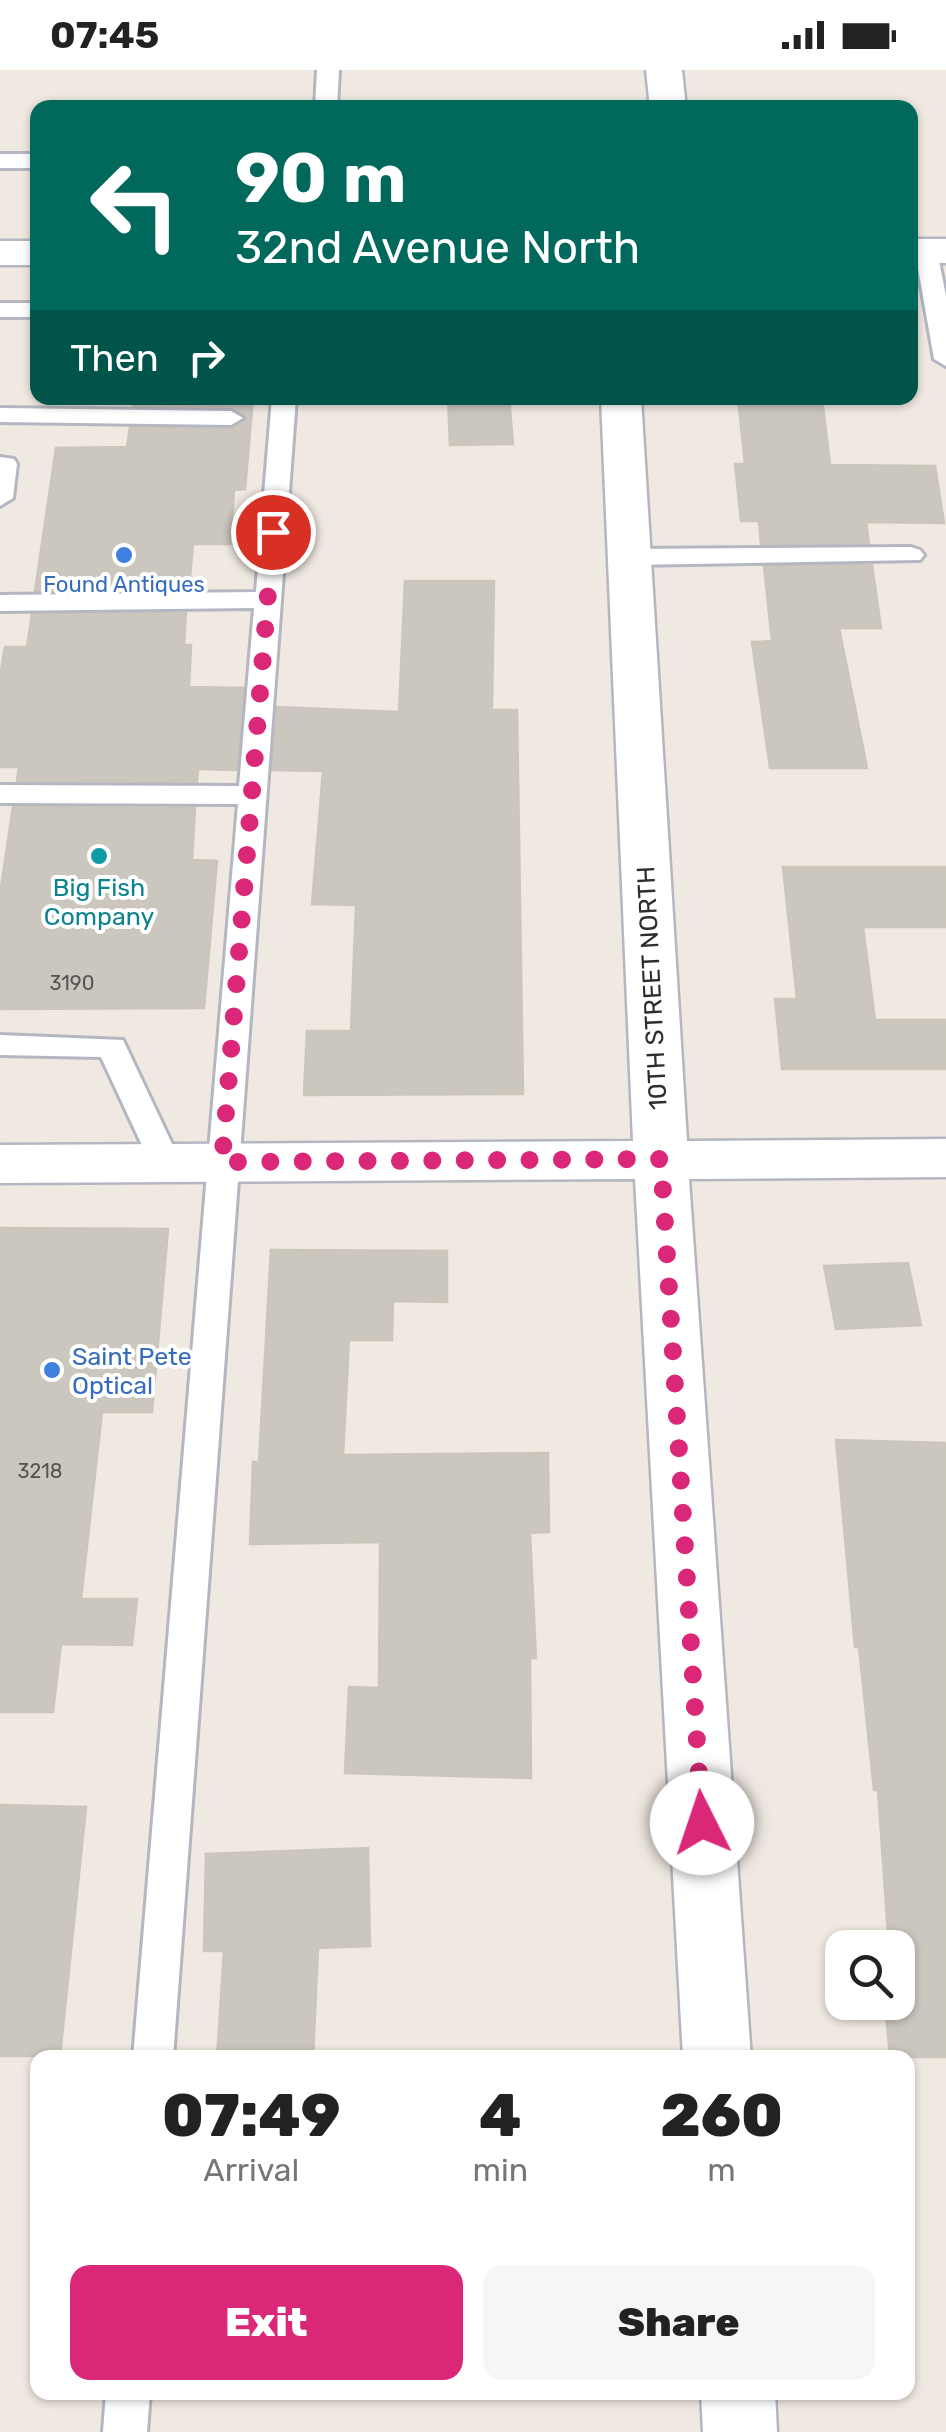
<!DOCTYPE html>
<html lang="en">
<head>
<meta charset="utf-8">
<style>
	:root { --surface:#fff; --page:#f6f6f6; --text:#222; --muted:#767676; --accent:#db2777 }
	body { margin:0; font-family:Rubik,sans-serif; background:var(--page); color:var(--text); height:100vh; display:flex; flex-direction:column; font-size:38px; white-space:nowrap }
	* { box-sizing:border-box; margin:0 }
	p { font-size:32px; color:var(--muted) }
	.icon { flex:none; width:55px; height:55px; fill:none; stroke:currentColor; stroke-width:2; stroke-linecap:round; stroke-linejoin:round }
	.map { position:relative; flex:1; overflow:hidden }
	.drawer { position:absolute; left:30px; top:1980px; width:885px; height:350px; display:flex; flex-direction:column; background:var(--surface); border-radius:20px; box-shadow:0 2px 8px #0004 }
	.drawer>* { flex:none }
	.top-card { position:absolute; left:30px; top:30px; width:888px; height:305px; border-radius:20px; box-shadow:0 2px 8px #0004; background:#00695c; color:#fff; overflow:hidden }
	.controls { position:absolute; left:825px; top:1860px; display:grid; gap:20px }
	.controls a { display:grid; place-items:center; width:90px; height:90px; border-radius:20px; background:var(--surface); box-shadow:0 2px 8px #0004; font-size:50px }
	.pin { position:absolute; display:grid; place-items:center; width:85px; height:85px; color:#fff; margin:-42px; border:5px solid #fff; border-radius:50%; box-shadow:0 2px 10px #0007 }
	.me { position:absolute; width:110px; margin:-55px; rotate:356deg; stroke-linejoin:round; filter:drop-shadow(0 0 8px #0008) }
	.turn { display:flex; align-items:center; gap:35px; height:210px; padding:0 40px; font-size:45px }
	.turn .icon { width:130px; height:130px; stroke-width:2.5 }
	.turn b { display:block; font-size:70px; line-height:85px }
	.then { display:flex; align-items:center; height:95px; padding:0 40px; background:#0003; gap:20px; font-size:38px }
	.eta { display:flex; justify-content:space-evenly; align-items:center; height:170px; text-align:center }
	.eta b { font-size:60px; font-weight:800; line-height:70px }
	.action { display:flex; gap:20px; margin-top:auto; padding:20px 40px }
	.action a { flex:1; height:115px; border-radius:20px; background:var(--accent); color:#fff; font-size:40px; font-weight:800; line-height:115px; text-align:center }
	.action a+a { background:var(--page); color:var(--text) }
	.status { display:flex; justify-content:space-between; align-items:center; height:70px; padding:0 50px; background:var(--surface); direction:ltr }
	.status svg { height:28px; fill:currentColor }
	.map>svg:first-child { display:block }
	.building { fill:#cbc7bf; stroke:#cbc5ba; stroke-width:2.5 }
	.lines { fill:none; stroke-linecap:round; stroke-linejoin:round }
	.lane-casing { stroke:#b4b7c1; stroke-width:6 }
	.street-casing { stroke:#b4b7c1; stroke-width:5 }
	.secondary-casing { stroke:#b4b7c1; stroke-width:5 }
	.lane { fill:#fff; fill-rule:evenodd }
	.street { fill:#fff; fill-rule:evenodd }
	.secondary { fill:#fff; fill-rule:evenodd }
	.route { stroke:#db2777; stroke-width:18; stroke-dasharray:0 32.4 }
	.shop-dot { fill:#3f7fe0; stroke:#fff; stroke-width:4 }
	.culture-dot { fill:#0f9aa8; stroke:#fff; stroke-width:4 }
	.labels { text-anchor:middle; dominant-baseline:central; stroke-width:8; stroke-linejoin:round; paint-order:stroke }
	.number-label { font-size:20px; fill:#555452 }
	.far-shop-label { font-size:22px; fill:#366cbe; stroke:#fff }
	.culture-label { font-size:25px; fill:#0d838f; stroke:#fff }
	.street-label { font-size:25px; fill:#2e2e2e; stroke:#fff }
	.shop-label { font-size:25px; fill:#366cbe; stroke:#fff; text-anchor:start }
</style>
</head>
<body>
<div class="status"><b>07:45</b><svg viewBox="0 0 49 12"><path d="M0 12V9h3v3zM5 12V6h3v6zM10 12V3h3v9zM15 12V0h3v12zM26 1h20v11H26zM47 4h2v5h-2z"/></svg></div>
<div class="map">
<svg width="946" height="2362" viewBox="0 0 946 2362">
	<rect width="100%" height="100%" fill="#efe9e1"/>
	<path class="building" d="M134,328H253L245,419L234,420L230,474H193L189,519L35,521L56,378L127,377L130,357L231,359L247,349L231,337L133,336Z
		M448,328H509L513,374L450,375Z
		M738,328H822L830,395L935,396L944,453L866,452L869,474H761L759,451H741L735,394H745Z
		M872,495L881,558H839L867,698H770L752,572L772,571L764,496Z
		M405,511H494L492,640H517L523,1024L304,1025L307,961H351L356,835L312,834L323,701L272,700L277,637L399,642Z
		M186,543L184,575H191L189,617L244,618L237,700L198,699L197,712L17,711L19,697H0V606L5,577H27L32,544Z
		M13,737L195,738L192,790L217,791L204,938L0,939V824Z
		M783,797H946V857H863L875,950H946V999H782L775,929H797Z
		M0,1158L168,1159L152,1342H102L81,1529H137L132,1575L61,1574L53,1642H0Z
		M271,1180L447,1181V1232L393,1231L392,1270H349L343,1385L548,1383L549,1462L530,1463L536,1588H530L531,1708L345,1703L349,1617L379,1618L380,1472L250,1474L253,1392H259Z
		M908,1193L921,1255L836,1259L824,1196Z
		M836,1370L946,1373V1987H890L885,1932H898V1878H889L878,1720H874L859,1577H855Z
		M0,1735L86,1737L60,1986H0Z
		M368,1778L370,1876L318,1878L313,1988H217L224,1881H204L206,1784Z"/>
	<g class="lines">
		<defs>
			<path id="lane" d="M317,0H339L337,38H315Z
				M0,84H38V98H0Z
				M926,174L937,181L946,226V296L934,289L915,181Z
				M0,233H38V247H0Z
				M272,328H296L173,1988H133L238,734L0,733V715L239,716L254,538L0,541V525L256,522Z
				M0,338L231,341L243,348L231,355L0,352Z
				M0,387L14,389L17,394L13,428L0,436Z
				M911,477L920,480L924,485L920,490L630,495L617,487L630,479Z
				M0,965L123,970L181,1093L176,1101L165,1104L154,1101L101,987L0,985Z
				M106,2322H150L147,2362H103Z"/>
			<path id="street" d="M646,0H682L686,38H650Z
				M601,328H641L687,1071L946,1069V1107L689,1109L751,1988H683L635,1109L0,1113V1075L633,1071Z
				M701,2322H775L777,2362H703Z"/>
			<path id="secondary" d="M910,169H946V193H910Z
				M0,171H38V195H0Z"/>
		</defs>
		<use href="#lane" class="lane-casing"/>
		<use href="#street" class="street-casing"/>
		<use href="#secondary" class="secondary-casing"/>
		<use href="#lane" class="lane"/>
		<use href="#street" class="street"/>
		<use href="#secondary" class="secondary"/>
	</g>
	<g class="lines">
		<path class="route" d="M273,462L222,1092L661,1089L702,1753"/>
	</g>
	<g class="shop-dot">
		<circle cx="124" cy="485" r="10"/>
		<circle cx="52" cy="1300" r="10"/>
	</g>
	<circle class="culture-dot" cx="99" cy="786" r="10"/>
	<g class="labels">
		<g class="number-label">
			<text x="72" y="913">3190</text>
			<text x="40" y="1401">3218</text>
		</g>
		<g class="far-shop-label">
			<text x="124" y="514">Found Antiques</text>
		</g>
		<g class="culture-label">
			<text x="99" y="817">Big Fish<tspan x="99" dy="29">Company</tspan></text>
		</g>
		<g class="street-label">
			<text transform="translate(652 918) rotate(-93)">10TH STREET NORTH</text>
		</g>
		<g class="shop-label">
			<text x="72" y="1286">Saint Pete<tspan x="72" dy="29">Optical</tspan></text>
		</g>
	</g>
</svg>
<div class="controls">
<a><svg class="icon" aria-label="search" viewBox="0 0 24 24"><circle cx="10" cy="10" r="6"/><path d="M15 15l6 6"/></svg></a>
</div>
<div class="pin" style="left:273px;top:462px;background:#d93025"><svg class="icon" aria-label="arrive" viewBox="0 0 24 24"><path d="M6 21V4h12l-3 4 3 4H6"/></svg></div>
<svg class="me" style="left:702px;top:1753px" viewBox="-20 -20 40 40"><circle r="19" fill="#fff"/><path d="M0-13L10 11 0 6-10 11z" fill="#db2777"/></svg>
<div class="top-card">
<div class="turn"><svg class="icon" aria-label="left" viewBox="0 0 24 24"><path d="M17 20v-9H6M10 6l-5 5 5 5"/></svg><div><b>90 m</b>32nd Avenue North</div></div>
<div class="then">Then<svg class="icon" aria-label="right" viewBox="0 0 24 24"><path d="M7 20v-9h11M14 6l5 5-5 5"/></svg></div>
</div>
<section class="drawer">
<div class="eta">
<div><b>07:49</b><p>Arrival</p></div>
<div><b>4</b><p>min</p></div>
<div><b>260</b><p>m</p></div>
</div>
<div class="action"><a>Exit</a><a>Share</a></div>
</section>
</div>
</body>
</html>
